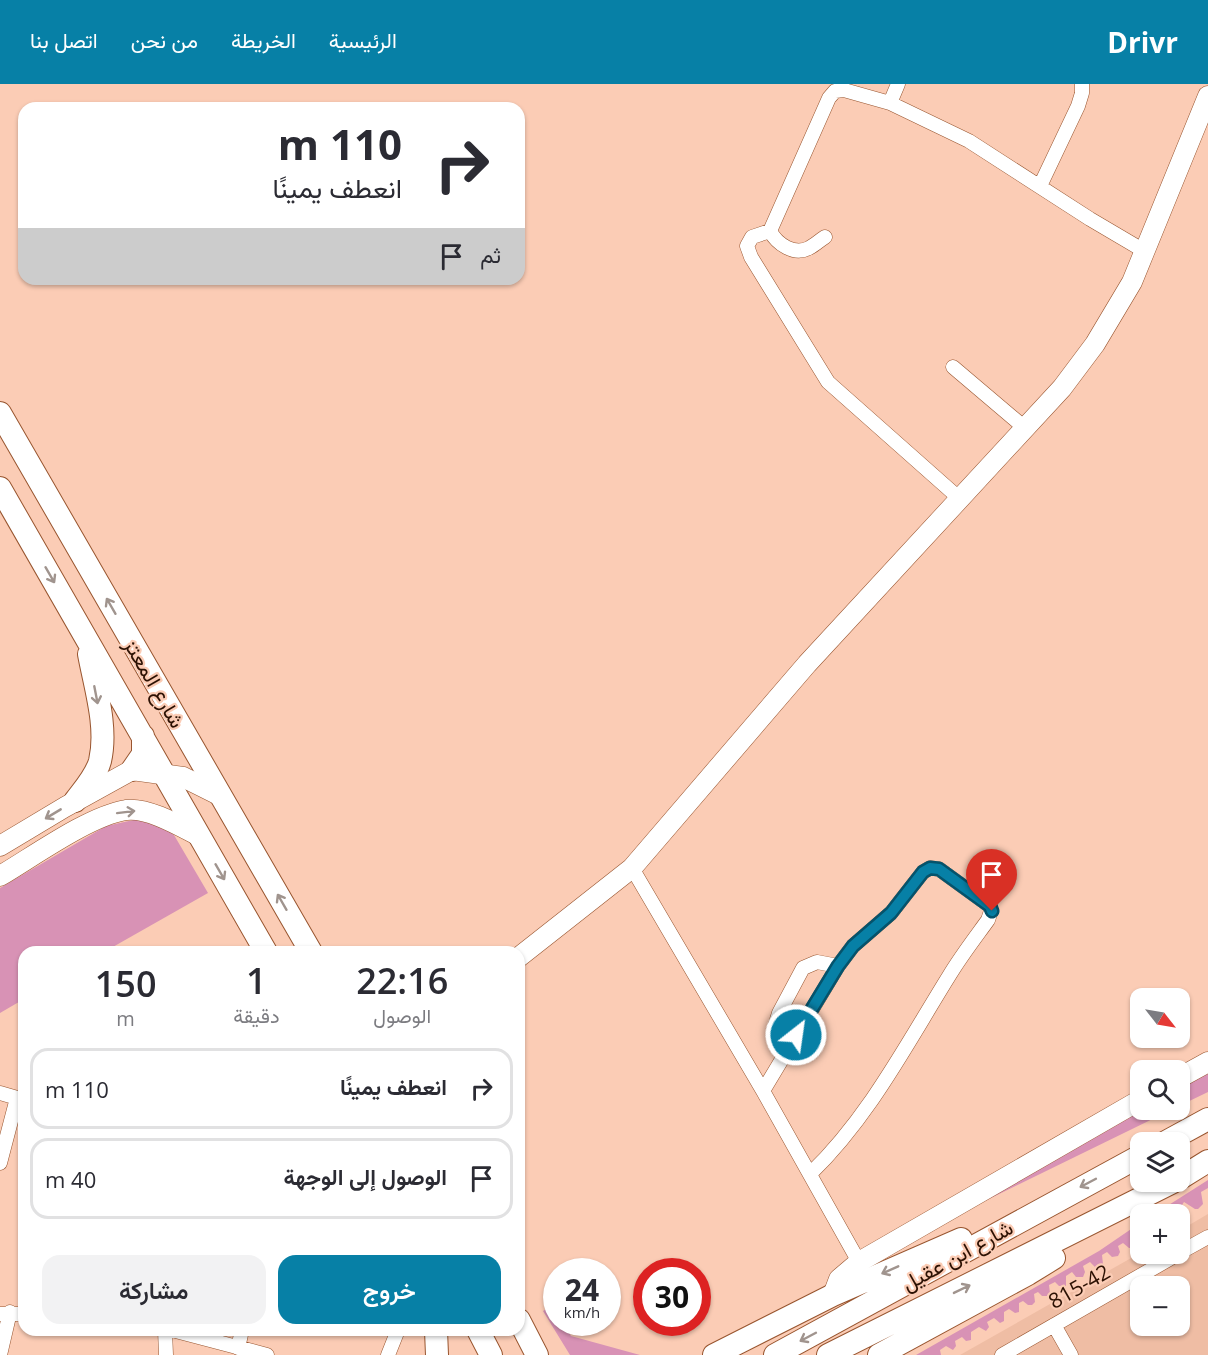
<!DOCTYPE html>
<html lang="ar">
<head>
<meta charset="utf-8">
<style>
	:root { --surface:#fff; --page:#f2f2f3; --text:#2b2b33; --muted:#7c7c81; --line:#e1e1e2; --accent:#0780a6 }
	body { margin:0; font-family:"Open Sans",Vazirmatn,sans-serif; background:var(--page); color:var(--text); direction:rtl; height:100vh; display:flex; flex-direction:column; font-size:22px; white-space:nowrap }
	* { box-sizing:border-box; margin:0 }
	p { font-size:20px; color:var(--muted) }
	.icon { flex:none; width:33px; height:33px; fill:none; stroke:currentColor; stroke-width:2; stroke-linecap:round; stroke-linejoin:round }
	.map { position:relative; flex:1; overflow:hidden; direction:ltr }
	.side { position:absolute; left:18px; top:862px; width:507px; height:390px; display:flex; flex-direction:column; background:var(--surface); border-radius:18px; box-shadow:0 2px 4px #0004; direction:rtl }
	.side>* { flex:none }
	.banner { position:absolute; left:18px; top:18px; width:507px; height:183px; border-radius:18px; box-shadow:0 2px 4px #0004; direction:rtl; background:#fff; color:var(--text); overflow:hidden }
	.needle { width:39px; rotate:121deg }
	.controls { position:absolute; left:1130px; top:904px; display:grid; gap:12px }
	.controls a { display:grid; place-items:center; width:60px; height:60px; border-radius:12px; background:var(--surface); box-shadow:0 2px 4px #0004; font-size:30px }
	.speed { position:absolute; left:543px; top:1174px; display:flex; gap:12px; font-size:30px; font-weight:700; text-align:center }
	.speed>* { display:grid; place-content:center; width:78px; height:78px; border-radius:50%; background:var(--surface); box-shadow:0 2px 4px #0004; line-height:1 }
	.speed small { font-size:15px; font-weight:400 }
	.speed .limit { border:9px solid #d22; background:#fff; color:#111 }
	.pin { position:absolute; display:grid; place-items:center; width:51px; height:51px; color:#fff; margin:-62px -26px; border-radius:50% 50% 50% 0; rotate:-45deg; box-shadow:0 0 6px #0007 }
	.pin .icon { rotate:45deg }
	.me { position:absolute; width:66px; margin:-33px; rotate:30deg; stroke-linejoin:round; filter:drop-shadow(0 0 4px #0008) }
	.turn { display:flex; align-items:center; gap:21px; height:126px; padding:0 24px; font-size:27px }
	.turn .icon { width:78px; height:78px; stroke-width:2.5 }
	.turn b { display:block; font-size:42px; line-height:51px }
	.then { display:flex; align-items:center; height:57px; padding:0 24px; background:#0003; gap:12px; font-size:22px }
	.eta { display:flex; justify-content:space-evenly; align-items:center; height:102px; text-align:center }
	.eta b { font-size:36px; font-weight:600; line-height:42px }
	.cta { display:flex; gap:12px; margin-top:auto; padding:12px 24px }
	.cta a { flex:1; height:69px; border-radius:18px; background:var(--accent); color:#fff; font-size:24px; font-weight:600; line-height:69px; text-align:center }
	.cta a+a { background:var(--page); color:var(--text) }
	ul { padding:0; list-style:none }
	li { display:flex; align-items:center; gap:18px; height:81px; margin:0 12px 9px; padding:0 12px; border:3px solid var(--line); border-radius:18px }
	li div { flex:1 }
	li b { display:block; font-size:22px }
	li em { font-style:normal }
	header { display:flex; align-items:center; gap:36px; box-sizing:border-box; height:84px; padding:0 30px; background:var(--accent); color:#fff }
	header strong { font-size:28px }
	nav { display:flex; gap:33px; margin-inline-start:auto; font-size:21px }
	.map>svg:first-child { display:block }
	.built { fill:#efbda4; fill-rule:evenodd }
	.green { fill:#d892b5 }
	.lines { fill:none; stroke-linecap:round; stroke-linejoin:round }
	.street-casing { stroke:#98552f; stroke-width:15 }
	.secondary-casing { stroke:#98552f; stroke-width:21 }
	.primary-casing { stroke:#98552f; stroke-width:24 }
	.street { stroke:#fff; stroke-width:14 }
	.secondary { stroke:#fff; stroke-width:20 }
	.primary { stroke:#fff; stroke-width:22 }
	.oneway { stroke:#a0948e }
	.route-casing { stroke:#05536c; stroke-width:15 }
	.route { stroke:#0780a6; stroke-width:10 }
	.labels { text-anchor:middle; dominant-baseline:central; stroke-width:4.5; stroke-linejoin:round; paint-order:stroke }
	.street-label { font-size:21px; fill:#2c1103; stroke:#fbccb5 }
</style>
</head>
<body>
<header>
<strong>Drivr</strong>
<nav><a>الرئيسية</a><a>الخريطة</a><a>من نحن</a><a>اتصل بنا</a></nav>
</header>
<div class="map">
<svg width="1208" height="1271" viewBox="0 0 1208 1271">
	<rect width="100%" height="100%" fill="#fbccb5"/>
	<path class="built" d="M1208,1130V1271H960L1140,1169L1179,1170V1147ZM1140,1203H1179V1242H1140Z"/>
	<path class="green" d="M138,735L158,740L174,751L208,809L104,868H24V915L0,929V804L106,742Z
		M1208,985V1008L1179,1022V1002Z
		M1140,1026H1171L938,1140Z
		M1208,1096V1104L1201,1108L1203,1120L1198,1125H1195L1184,1118L1182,1121L1184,1131L1182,1135L1179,1136V1131H1153Z
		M1140,1139V1150L1135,1152L1137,1159L1133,1164H1129L1123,1159L1118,1162L1120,1168L1118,1172L1112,1173L1107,1168L1102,1171L1103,1180L1099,1183H1095L1090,1178L1083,1182L1085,1188L1083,1193H1076L1072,1188L1066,1192V1202H1059L1055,1198L1049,1201L1050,1209L1047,1212H1042L1038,1208L1034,1210L1035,1218L1032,1221H1028L1023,1217L1019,1219V1228L1015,1229L1009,1225L1004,1228V1237L1000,1239L994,1234L987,1238L989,1243L986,1247L979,1243L971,1248V1256L966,1257L962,1253L955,1257L956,1262L953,1266L946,1262L940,1266L941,1271H916L1099,1167Z
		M553,1221L556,1227V1239H563L571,1252L640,1271H570L543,1227Z"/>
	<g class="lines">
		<defs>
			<path id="street" d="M890,19L898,0
				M1040,102L1078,22L1082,9V0
				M770,147L752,153L747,162L751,173L828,298L960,415
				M825,153C820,156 815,161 809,164C794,172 777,160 770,147L829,14L835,7L844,6L890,19L969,57L1090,135L1146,168
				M953,283L1025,344
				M632,784L763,1007L859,1178
				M787,967L778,950L776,939L779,929L803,884L817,878L838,882
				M763,1007L838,882L853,862L891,829L923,788L930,784L939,785L990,822L991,827L988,836C975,854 961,872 949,892C906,961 869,1033 810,1090
				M0,1009L24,1016
				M0,1079L17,1014
				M1179,1169L1208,1153
				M0,1230H24
				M1054,1241L1071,1271
				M165,1246L166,1271
				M172,1246L267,1271
				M238,1264L242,1246
				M0,1271L10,1228
				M388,1271L398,1246
				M1002,1271L1178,1170"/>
			<path id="secondary" d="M0,762L65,723L132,686L183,693L221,712
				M0,792C34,772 89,732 126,726C148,723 180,742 199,752
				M519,873L632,784L807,580L1062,304L1095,260L1132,198L1208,12
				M1179,994L1208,978
				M833,1211L839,1195L859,1178L1140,1016"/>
			<path id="primary" d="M0,329L311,868
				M0,404L266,868
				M132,686L143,670V652
				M75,717C84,705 96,692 100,677C108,643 95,603 89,570
				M1164,1059L1208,1035
				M1179,1095L1208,1077
				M519,1236L537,1271
				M436,1246L437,1271
				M478,1246L491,1271
				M714,1271L833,1211L961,1155
				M775,1271L1140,1072
				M828,1271L1173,1098
				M879,1271L1028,1190L1054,1174"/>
		</defs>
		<use href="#street" class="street-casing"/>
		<use href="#secondary" class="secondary-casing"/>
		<use href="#primary" class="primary-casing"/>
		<use href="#street" class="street"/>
		<use href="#secondary" class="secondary"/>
		<use href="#primary" class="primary"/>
	</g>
	<defs><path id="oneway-shaft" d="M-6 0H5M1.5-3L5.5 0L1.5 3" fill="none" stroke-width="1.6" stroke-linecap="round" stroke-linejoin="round" transform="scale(1.5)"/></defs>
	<g class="oneway">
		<use href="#oneway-shaft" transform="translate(50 491) rotate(60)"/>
		<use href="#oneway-shaft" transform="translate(111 522) rotate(-120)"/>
		<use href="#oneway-shaft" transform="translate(96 611) rotate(79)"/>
		<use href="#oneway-shaft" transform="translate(126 728) rotate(-7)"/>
		<use href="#oneway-shaft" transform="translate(53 730) rotate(149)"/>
		<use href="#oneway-shaft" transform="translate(220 788) rotate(60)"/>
		<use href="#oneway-shaft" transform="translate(282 818) rotate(-120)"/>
		<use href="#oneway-shaft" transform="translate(1088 1099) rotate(152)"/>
		<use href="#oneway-shaft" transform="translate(890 1186) rotate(156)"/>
		<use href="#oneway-shaft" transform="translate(962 1205) rotate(-26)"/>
		<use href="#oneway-shaft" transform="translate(808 1253) rotate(152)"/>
	</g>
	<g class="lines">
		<defs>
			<path id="route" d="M796,951L838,882L853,862L891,829L923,788L930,784L939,785L990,822L992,827"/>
		</defs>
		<use href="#route" class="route-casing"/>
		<use href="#route" class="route"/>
	</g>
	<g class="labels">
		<g class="street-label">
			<text transform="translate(155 599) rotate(60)">شارع المعتز</text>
			<text transform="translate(957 1171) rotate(-29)">شارع ابن عقيل</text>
			<text transform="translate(1079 1202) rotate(-30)">815-42</text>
		</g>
	</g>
</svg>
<div class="controls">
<a><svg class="needle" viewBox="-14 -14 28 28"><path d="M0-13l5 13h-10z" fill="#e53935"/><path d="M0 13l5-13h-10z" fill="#7c7c81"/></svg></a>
<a><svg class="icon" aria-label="search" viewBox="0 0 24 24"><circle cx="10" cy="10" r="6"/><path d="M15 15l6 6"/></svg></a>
<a><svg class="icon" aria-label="layers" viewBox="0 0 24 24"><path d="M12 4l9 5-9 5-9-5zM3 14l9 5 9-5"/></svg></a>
<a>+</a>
<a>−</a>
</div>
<div class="speed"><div>24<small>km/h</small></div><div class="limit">30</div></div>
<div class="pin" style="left:992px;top:827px;background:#d93025"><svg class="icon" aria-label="arrive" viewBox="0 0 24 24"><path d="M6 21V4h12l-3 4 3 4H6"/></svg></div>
<svg class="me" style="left:796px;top:951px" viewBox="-20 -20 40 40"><circle r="17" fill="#0780a6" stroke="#fff" stroke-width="3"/><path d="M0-11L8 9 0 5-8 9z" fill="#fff"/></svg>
<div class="banner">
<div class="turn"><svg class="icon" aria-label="right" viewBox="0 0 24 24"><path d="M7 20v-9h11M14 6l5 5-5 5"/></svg><div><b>110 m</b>انعطف يمينًا</div></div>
<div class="then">ثم<svg class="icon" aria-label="arrive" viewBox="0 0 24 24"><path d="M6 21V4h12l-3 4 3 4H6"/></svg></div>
</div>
<section class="side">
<div class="eta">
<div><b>22:16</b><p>الوصول</p></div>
<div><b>1</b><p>دقيقة</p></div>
<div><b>150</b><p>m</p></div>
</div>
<ul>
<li><svg class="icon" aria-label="right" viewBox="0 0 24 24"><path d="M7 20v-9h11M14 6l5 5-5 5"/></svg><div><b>انعطف يمينًا</b></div><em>110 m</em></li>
<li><svg class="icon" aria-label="arrive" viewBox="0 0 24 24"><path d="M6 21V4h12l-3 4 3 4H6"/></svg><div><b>الوصول إلى الوجهة</b></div><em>40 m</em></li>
</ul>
<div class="cta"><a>خروج</a><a>مشاركة</a></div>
</section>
</div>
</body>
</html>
